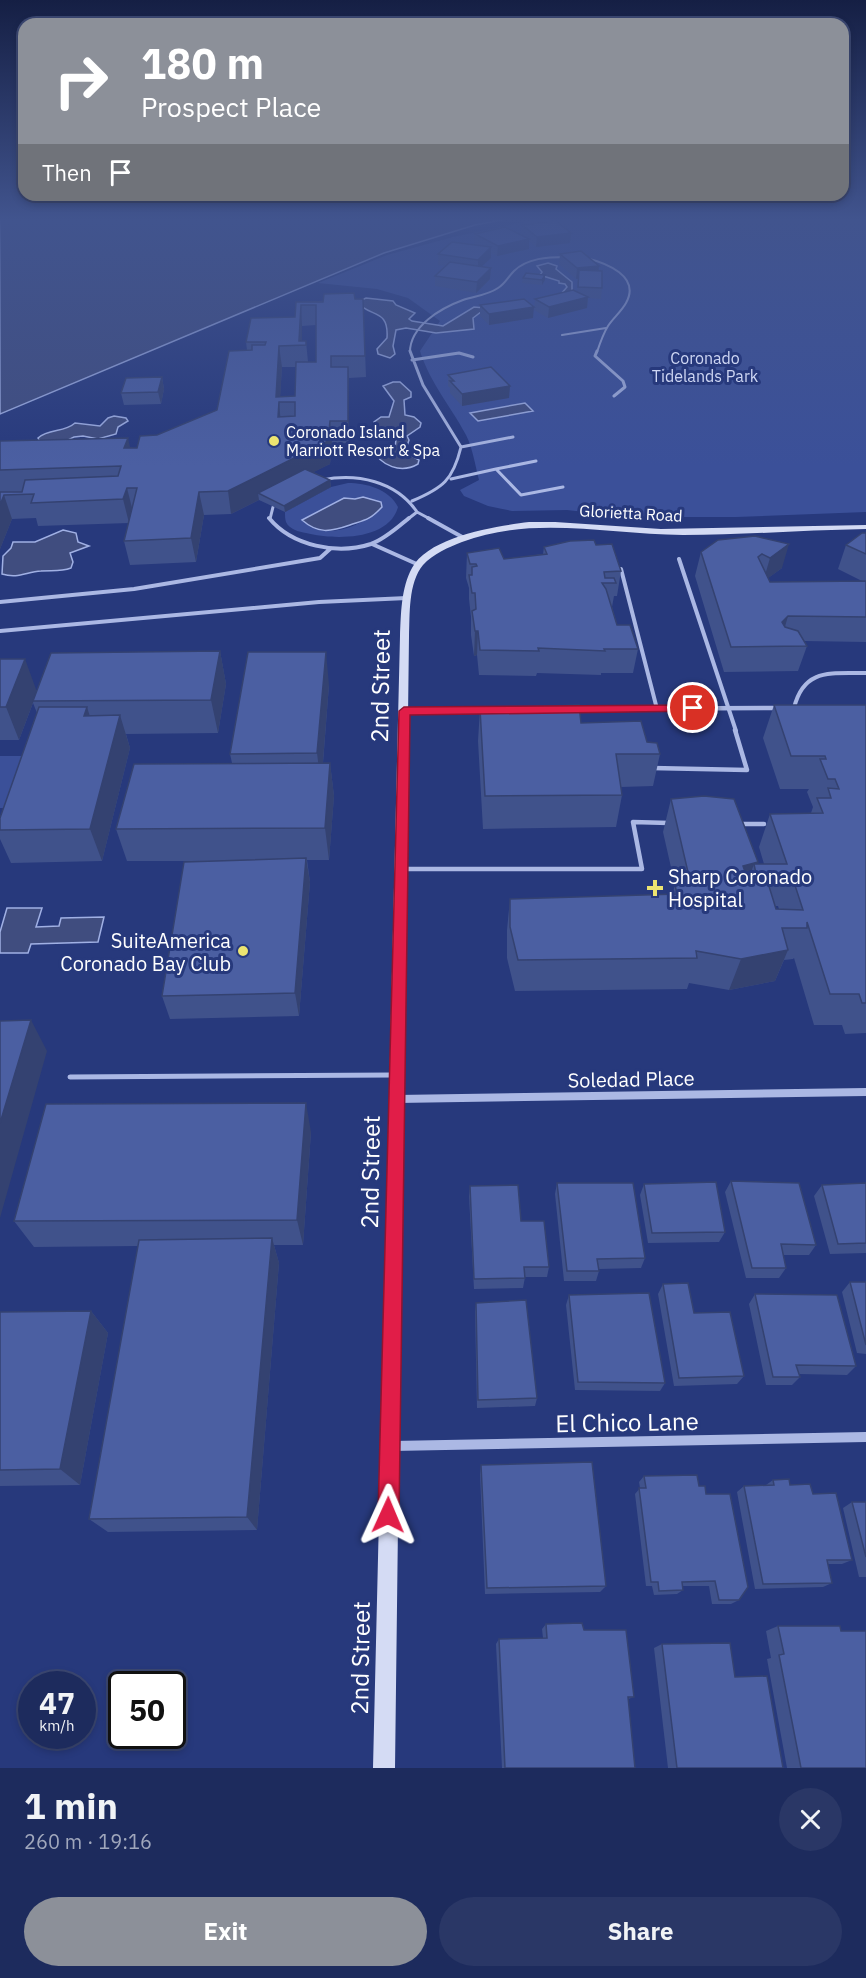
<!DOCTYPE html>
<html lang="en">
<head>
<meta charset="utf-8">
<style>
	:root { --surface:#1d2b5d; --page:#2a3766; --text:#f1f3f6; --muted:#a0a7bc; --line:#3b4772; --accent:#8c9099 }
	body { margin:0; font-family:"IBM Plex Sans",sans-serif; background:var(--page); color:var(--text); height:100vh; display:flex; flex-direction:column; font-size:22px; white-space:nowrap }
	* { box-sizing:border-box; margin:0 }
	p { font-size:20px; color:var(--muted) }
	.icon { flex:none; width:33px; height:33px; fill:none; stroke:currentColor; stroke-width:2; stroke-linecap:round; stroke-linejoin:round }
	.map { position:relative; height:1768px; overflow:hidden }
	.sheet { display:flex; flex-direction:column; background:var(--surface); flex:1 }
	.sheet>* { flex:none }
	.banner { position:absolute; left:18px; top:18px; width:831px; height:183px; border-radius:18px; box-shadow:0 3px 9px #0003,0 0 0 2px var(--line); background:#8c9099; color:#fff; overflow:hidden }
	.speed { position:absolute; left:18px; top:1671px; display:flex; gap:12px; font-size:30px; font-weight:700; text-align:center }
	.speed>* { display:grid; place-content:center; width:78px; height:78px; border-radius:50%; background:var(--surface); box-shadow:0 3px 9px #0003,0 0 0 2px var(--line); line-height:1 }
	.speed small { font-size:15px; font-weight:400 }
	.speed .limit { border:3px solid #111; border-radius:9px; background:#fff; color:#111 }
	.pin { position:absolute; display:grid; place-items:center; width:51px; height:51px; color:#fff; margin:-26px; border:3px solid #fff; border-radius:50%; box-shadow:0 2px 6px #0007 }
	.me { position:absolute; width:66px; margin:-33px; rotate:1deg; stroke-linejoin:round; filter:drop-shadow(0 0 4px #0008) }
	.turn { display:flex; align-items:center; gap:21px; height:126px; padding:0 24px; font-size:27px }
	.turn .icon { width:78px; height:78px; stroke-width:2.5 }
	.turn b { display:block; font-size:42px; line-height:51px }
	.then { display:flex; align-items:center; height:57px; padding:0 24px; background:#0003; gap:12px; font-size:22px }
	.round { display:grid; place-items:center; flex:none; width:63px; height:63px; border-radius:32px; background:var(--page) }
	.head { display:flex; align-items:center; justify-content:space-between; height:102px; padding:0 24px }
	h1 { font-size:36px; font-weight:700; line-height:45px }
	.action { display:flex; gap:12px; margin-top:auto; padding:12px 24px }
	.action a { flex:1; height:69px; border-radius:36px; background:var(--accent); color:#fff; font-size:24px; font-weight:700; line-height:69px; text-align:center }
	.action a+a { background:var(--page); color:var(--text) }
	.map>svg:first-child { display:block }
	.green { fill:#3b5099; fill-rule:evenodd }
	.water { fill:#404d7f; stroke:#a0b0e4; stroke-width:1.5 }
	.lines { fill:none; stroke-linecap:round; stroke-linejoin:round }
	.service-far4 { stroke:#abb8e4; stroke-width:2 }
	.service-far3 { stroke:#abb8e4; stroke-width:3 }
	.service-far2 { stroke:#abb8e4; stroke-width:4 }
	.service-far1 { stroke:#abb8e4; stroke-width:4.5 }
	.service { stroke:#abb8e4; stroke-width:5 }
	.minor-far2 { stroke:#abb8e4; stroke-width:4.5 }
	.minor-far1 { stroke:#abb8e4; stroke-width:8 }
	.minor { stroke:#abb8e4; stroke-width:10 }
	.secondary { fill:#d4dbf4; fill-rule:evenodd }
	.wall { fill:#40528b; fill-rule:evenodd }
	.shaded-wall { fill:#344271 }
	.building { fill:#4b5fa2; stroke:#344271; stroke-width:1.5; fill-rule:evenodd }
	.route { fill:#e11d48; stroke:#92132f; stroke-width:1.5 }
	.poi-dot { fill:#ece471; stroke:#27397c; stroke-width:2 }
	.labels { text-anchor:middle; dominant-baseline:central; stroke-width:6; stroke-linejoin:round; paint-order:stroke }
	.far-park-label { font-size:16px; fill:#ced6f3; stroke:#27397c }
	.far-poi-label { font-size:16px; fill:#fff; stroke:#27397c; text-anchor:start }
	.far-street-label { font-size:16px; fill:#fff; stroke:#27397c }
	.poi-label { font-size:20px; fill:#fff; stroke:#27397c; text-anchor:start }
	.street-label { font-size:20px; fill:#fff; stroke:#27397c }
	.near-street-label { font-size:24px; fill:#fff; stroke:#27397c }
</style>
</head>
<body>
<div class="map">
<svg width="866" height="1768" viewBox="0 0 866 1768">
	<rect width="100%" height="100%" fill="#27397c"/>
	<path class="green" d="M538,219H866V512L736,517H630L567,510L512,511L488,506L464,496L460,490L479,480C475,465 473,449 466,435C450,405 430,383 420,351L440,321L408,298L377,289L318,283L387,255L453,237Z
		M348,483C366,483 389,489 398,507C389,541 333,540 306,533C299,532 289,529 286,522C285,519 285,516 285,512L331,487ZM363,497L378,511C360,526 333,537 310,527L344,498L355,499Z
		M0,756H25L5,808H0Z"/>
	<path class="water" d="M0,219H507L475,225L384,253L0,414Z
		M548,263L557,266L556,269L572,282V292L561,294L567,287L565,284L559,283V281L540,275L542,272L537,266Z
		M366,298L393,301L396,305L415,313L409,319L412,321L443,326L474,307L486,308L473,318L474,329L436,333L406,328L396,330L393,346L395,354L390,358L378,354L377,349L387,338C389,308 370,318 357,302Z
		M393,382H400L411,392V397L404,400L405,415L414,417L421,423L420,427L407,436L409,440L405,452L419,460L418,464C401,474 381,466 372,449L380,447L395,449L396,439H390L373,428L374,422L381,417H389L394,401L383,386Z
		M525,403L533,411L478,421L470,413Z
		M114,416L126,418L128,421L118,427L116,434L98,439L83,436L74,437L62,443L40,442L38,438C49,428 64,433 75,423L100,426L108,418Z
		M363,497L381,502L382,507C370,520 365,520 350,525C330,532 318,534 302,520L344,498L355,499Z
		M63,530L76,533L78,542L89,546L70,553L73,562L71,568C60,572 52,570 41,571C26,572 18,579 2,574L3,556L11,548L13,542H35Z
		M7,908H42L36,927L59,926L61,918L104,917L98,942L31,944L28,953H0V932Z"/>
	<g class="lines">
		<path class="service-far4" d="M586,258C606,263 641,276 626,303C621,312 613,318 608,326C603,334 600,343 597,352
			M562,335L606,328
			M410,352C410,326 441,308 463,300C475,296 488,295 498,288C505,284 508,277 514,271C527,258 548,257 566,257"/>
		<path class="service-far3" d="M410,351L423,385L461,447C453,480 443,488 412,501
			M597,351L595,356L623,381L625,387L614,396
			M412,360L459,353L473,357
			M461,447L513,437
			M536,461L496,469L521,495L563,487
			M451,479L496,469
			M322,480C357,473 396,481 417,512L408,519
			M417,512L430,519
			M270,519L273,507"/>
		<path class="service-far2" d="M269,518C292,546 337,555 371,544C385,539 398,527 409,518
			M428,518L464,538
			M372,544L419,565
			M679,559L736,731
			M621,569L657,709
			M0,602L134,589L320,558L330,549
			M0,631L319,602L407,598
			M794,708C804,667 832,674 866,673"/>
		<path class="service-far1" d="M652,768L747,770L735,730
			M738,824H764
			M402,869H642L633,822L669,823"/>
		<path class="service" d="M70,1077L394,1075"/>
		<path class="minor-far2" d="M573,709L778,708
			M404,711L487,710"/>
		<path class="minor-far1" d="M397,1099L866,1092"/>
		<path class="minor" d="M393,1446L866,1437"/>
		<path class="secondary" d="M529,522H555L661,529L866,525V529C805,530 744,535 683,535C609,535 534,515 462,542C449,547 433,554 423,565C408,583 410,615 409,636L395,1768H373L400,636C401,614 401,588 412,568C429,536 497,526 529,522Z"/>
	</g>
	<path class="wall" d="M522,225L571,233L570,243L536,247L529,241V249L497,256L491,253V258L481,267L490,279L476,293L435,286V276L446,266L438,265V254L477,246L474,244L475,234L521,235Z
		M560,254L598,271L602,288L601,299L588,298L587,308L548,318L534,310L535,299L577,292L578,279H576L559,264Z
		M523,278L545,280L542,285L522,283Z
		M363,299L366,377L349,378V443L332,444L330,464L313,472L330,480L331,487L285,512L259,500L231,514L204,515L196,562L130,565L124,541L129,523L38,526L36,518L12,519L0,549V441L137,448L157,435L217,410L247,350L246,342L295,317L296,302ZM316,325V362H308L306,341H302V326ZM282,367H296L295,396H280Z
		M480,305L533,318L489,325L480,316Z
		M448,375L510,386L509,398L462,406L450,393V388L448,386Z
		M162,377L164,389L161,404L124,405L121,393Z
		M866,533V642L804,641L807,646L798,671L724,672L695,576L701,552L755,536L782,568L768,578L770,582L862,581L838,569L846,545Z
		M596,545L621,571L617,596H614L612,607L617,625L638,649L633,673H601V675L537,673L536,676L479,675L477,655L474,656L471,635V617L469,599V588L466,578L467,553L504,559L543,554L544,547Z
		M220,651L226,684L218,733L126,734L130,748L102,861L11,863L0,839V818L37,713L33,703L19,740H0V659L37,691Z
		M329,685L323,763H330L334,796L329,860H307L310,882L299,1016L170,1019L162,996L219,861H127L116,829L232,763L230,754Z
		M774,705H866V1033L845,1034L842,1025H814L794,958L793,959L784,960L775,981L729,990L689,983L687,989L515,991L507,958V930L510,899L672,895L675,885L663,832L671,799L758,862L757,864H764L759,847L770,814L811,813L813,807L807,792L809,789H780L763,738ZM775,906H778L779,909H776Z
		M480,709L581,723L647,742L660,754L653,786L621,787L622,795L616,827L483,829L478,741Z
		M311,1132L303,1245H274L279,1263L257,1530L108,1532L89,1519L138,1246L34,1247L14,1221Z
		M731,1181L816,1245L809,1255H783L786,1268L779,1278H746L725,1192Z
		M557,1183L645,1258L641,1268L599,1269V1271L596,1281H564L555,1194Z
		M866,1183V1253L830,1254L814,1196L822,1185Z
		M644,1184L725,1232L719,1242L648,1243L640,1195Z
		M470,1186L521,1221L549,1267L547,1277H525L523,1288L474,1289L469,1196Z
		M850,1282H866V1354L857,1353L842,1292Z
		M663,1284L694,1313L744,1376L737,1384L674,1386L658,1294Z
		M755,1294L856,1366L847,1375L799,1374L800,1377L792,1385H766L749,1304Z
		M569,1295L665,1383L660,1391L575,1390L566,1305Z
		M476,1303L537,1398L535,1406L477,1408L475,1312Z
		M91,1311L108,1333L80,1485L0,1486V1312Z
		M481,1465L606,1586L600,1592L485,1594L480,1474Z
		M644,1476L699,1486L706,1494L739,1600L731,1604H712L709,1586H683V1590L677,1594L654,1595L652,1586H646L635,1494L640,1488L639,1482Z
		M773,1480L790,1485L813,1494L852,1560L842,1564H828L832,1583L823,1587L755,1589L737,1492L744,1486L766,1485Z
		M852,1502H866V1577H859L843,1508Z
		M546,1624L584,1630L634,1697L628,1699L635,1768H502L496,1644L499,1639L543,1638L542,1629Z
		M778,1626L866,1768H787L767,1659L771,1658L766,1631Z
		M662,1644L735,1677L783,1768H668L654,1648Z"/>
	<path class="shaded-wall" d="M571,233L570,243L536,247L537,237Z
		M529,239V249L497,256L498,246Z
		M491,247V258L478,270V260Z
		M599,266L598,276L576,279L577,268Z
		M491,268L490,279L476,293L477,282Z
		M545,275V280L542,285V280Z
		M588,297L587,308L548,318L549,307Z
		M301,305L302,326V345H300Z
		M534,307L533,318L489,325V314Z
		M279,346L282,367L280,402H279L281,424V439L276,397Z
		M348,367L349,389V443L348,421Z
		M162,377L164,389L161,404L158,392Z
		M510,386L509,398L462,406V394Z
		M330,421L332,444L330,464L265,497L258,493L259,500L231,514L228,491Z
		M128,438L133,461L124,448Z
		M330,480L331,487L285,512L284,506Z
		M127,488L133,512L129,523L123,499Z
		M199,492L204,515L196,562L191,538Z
		M4,495L12,519L0,549V505Z
		M789,544L782,568L763,582L770,558Z
		M788,616L781,641L782,622Z
		M475,631H478L477,655L474,656Z
		M220,651L226,684L218,733L211,700Z
		M326,652L329,685L321,786L317,753Z
		M25,659L37,692L19,740L6,707Z
		M87,707L97,739L84,716Z
		M120,715L130,748L102,861L90,829Z
		M330,763L334,796L329,860L325,828Z
		M306,858L310,882L299,1016L295,993Z
		M758,862L755,869L754,864L743,895V866Z
		M788,950L775,981L729,990L741,959Z
		M31,1020L47,1051L0,1218V1123Z
		M306,1103L311,1132L303,1245L297,1220Z
		M272,1238L279,1263L257,1530L247,1517Z
		M91,1311L108,1333L80,1485L60,1469Z"/>
	<path class="building" d="M556,221L571,233L537,237L522,225Z
		M505,227L529,239L498,246L475,234Z
		M452,242L491,247L478,260L438,254Z
		M581,251L599,266L577,268L560,254Z
		M450,262L491,268L477,282L435,276Z
		M579,270L602,271V288L578,287Z
		M526,273L545,275L542,280L523,278Z
		M573,290L588,297L549,307L535,299Z
		M354,293L355,299H363L365,356H331V367H348V421H330L328,441L228,491L199,492L191,538L124,541L137,488H127L123,499L31,503L34,494L4,495L0,505V492H22L25,480L118,476L121,466L0,470V441L128,438L124,448H137L140,436L157,435L217,410L229,351L252,350V345H265L266,342H246L251,318L295,317L296,302H323L324,294ZM301,305H316V362H296L295,396L276,397L279,346L306,345V341H299ZM279,402H295V416L278,417Z
		M524,299L534,307L489,314L480,305Z
		M491,367L510,386L462,394L450,381H454L448,375Z
		M162,377L158,392L121,393L126,378Z
		M305,469L330,480L284,506L258,493Z
		M862,533H866V554L846,545Z
		M755,536L789,544L770,558L762,554L758,557L770,582L866,581V617L788,616L782,622L785,627L798,631L807,646L731,647L701,552L718,540Z
		M594,540L596,545L612,544L621,571L604,572L605,578H614L616,583H602L606,589L617,625H630L638,649H604L605,651L538,648L539,651L480,650L478,631H475L472,611L476,609L475,593H472L469,575H472V567L477,566L476,564H470L467,553L499,548L504,559L547,554L544,547L570,541Z
		M220,651L211,700L33,701L51,653Z
		M248,652H326L317,753L230,754Z
		M0,659H25L6,707H0Z
		M579,705L581,723L641,721L647,742L657,743L660,754H616L622,795L485,796L480,709Z
		M774,705H866V1003H862L859,994H830L807,922V928H782L788,950L741,959L696,951L697,958L518,960L510,927V899L677,894L675,885H691L671,799L704,796L734,799L758,862L743,866L747,877L762,879L763,883H768L776,909L803,910L791,873L756,874L754,864H787L770,814L823,813L817,798H831L828,788L839,789L835,779H828L820,759H826L825,756H791Z
		M39,707H87L84,716L120,715L90,829L0,830V818Z
		M330,763L325,828L116,829L134,764Z
		M306,858L295,993L162,996L184,862Z
		M31,1020L0,1123V1021Z
		M306,1103L297,1220L14,1221L46,1104Z
		M731,1181L799,1183L816,1245L781,1244L786,1268H752Z
		M716,1182L725,1232L652,1233L644,1184Z
		M557,1183H633L645,1258L597,1259L599,1271H567Z
		M866,1183V1243L838,1244L822,1185Z
		M518,1185L521,1221H544L549,1267H524L525,1278L474,1279L470,1186Z
		M272,1238L247,1517L89,1519L139,1240Z
		M850,1282H866V1345Z
		M688,1283L694,1313L730,1312L744,1376L679,1378L663,1284Z
		M649,1293L665,1383L578,1382L569,1295Z
		M755,1294L837,1295L856,1366L796,1365L800,1377H773Z
		M526,1300L537,1398L478,1400L476,1303Z
		M91,1311L60,1469L0,1470V1312Z
		M592,1462L606,1586L487,1588L481,1465Z
		M697,1475L699,1486H705L706,1494H730L748,1587L739,1600H719L715,1581L682,1582L683,1590L659,1591L658,1582H651L639,1488H646L644,1476Z
		M789,1479L790,1485L810,1484L813,1494L836,1493L852,1560H827L832,1583L763,1584L744,1486L774,1485L773,1480Z
		M852,1502H866V1557Z
		M582,1623L584,1630H626L634,1697H628L635,1768H505L499,1639L547,1638L546,1624Z
		M778,1626H840L841,1631H866V1768H801L779,1655L784,1654Z
		M730,1643L735,1677L767,1676L783,1768H677L662,1644Z"/>
	<linearGradient id="sky" x2="0" y2="1"><stop stop-color="#151f44"/><stop offset="0.47" stop-color="#41548e"/><stop offset="1" stop-color="#41548e" stop-opacity="0"/></linearGradient>
	<rect width="866" height="467" fill="url(#sky)"/>
	<path class="route" d="M693,705L699,708L697,711L410,715L399,1515L396,1523L388,1526L381,1523L378,1515L399,711L404,707Z"/>
	<g class="poi-dot">
		<circle cx="274" cy="441" r="6"/>
		<path d="M652 879h6v6h6v6h-6v6h-6v-6h-6v-6h6z"/>
		<circle cx="243" cy="951" r="6"/>
	</g>
	<g class="labels">
		<g class="far-park-label">
			<text x="705" y="358">Coronado<tspan x="705" dy="18">Tidelands Park</tspan></text>
		</g>
		<g class="far-poi-label">
			<text x="286" y="432">Coronado Island<tspan x="286" dy="18">Marriott Resort &amp; Spa</tspan></text>
		</g>
		<g class="far-street-label">
			<text transform="translate(631 513) rotate(3)">Glorietta Road</text>
		</g>
		<g class="poi-label">
			<text x="668" y="876">Sharp Coronado<tspan x="668" dy="23">Hospital</tspan></text>
			<text x="231" y="940" text-anchor="end">SuiteAmerica<tspan x="231" dy="23">Coronado Bay Club</tspan></text>
		</g>
		<g class="street-label">
			<text transform="translate(631 1079) rotate(-1)">Soledad Place</text>
		</g>
		<g class="near-street-label">
			<text transform="translate(380 686) rotate(-89)">2nd Street</text>
			<text transform="translate(370 1172) rotate(-89)">2nd Street</text>
			<text transform="translate(627 1422) rotate(-1)">El Chico Lane</text>
			<text transform="translate(360 1658) rotate(-89)">2nd Street</text>
		</g>
	</g>
</svg>
<div class="speed"><div>47<small>km/h</small></div><div class="limit">50</div></div>
<div class="pin" style="left:693px;top:708px;background:#d93025"><svg class="icon" aria-label="arrive" viewBox="0 0 24 24"><path d="M6 21V4h12l-3 4 3 4H6"/></svg></div>
<svg class="me" style="left:388px;top:1515px" viewBox="-20 -20 40 40"><path d="M0-17L14 15 0 8-14 15z" fill="#e11d48" stroke="#fff" stroke-width="4"/></svg>
<div class="banner">
<div class="turn"><svg class="icon" aria-label="right" viewBox="0 0 24 24"><path d="M7 20v-9h11M14 6l5 5-5 5"/></svg><div><b>180 m</b>Prospect Place</div></div>
<div class="then">Then<svg class="icon" aria-label="arrive" viewBox="0 0 24 24"><path d="M6 21V4h12l-3 4 3 4H6"/></svg></div>
</div>
</div>
<section class="sheet">
<div class="head"><div><h1>1 min</h1><p>260 m · 19:16</p></div><a class="round"><svg class="icon" aria-label="close" viewBox="0 0 24 24"><path d="M6 6l12 12M18 6L6 18"/></svg></a></div>
<div class="action"><a>Exit</a><a>Share</a></div>
</section>
</body>
</html>
